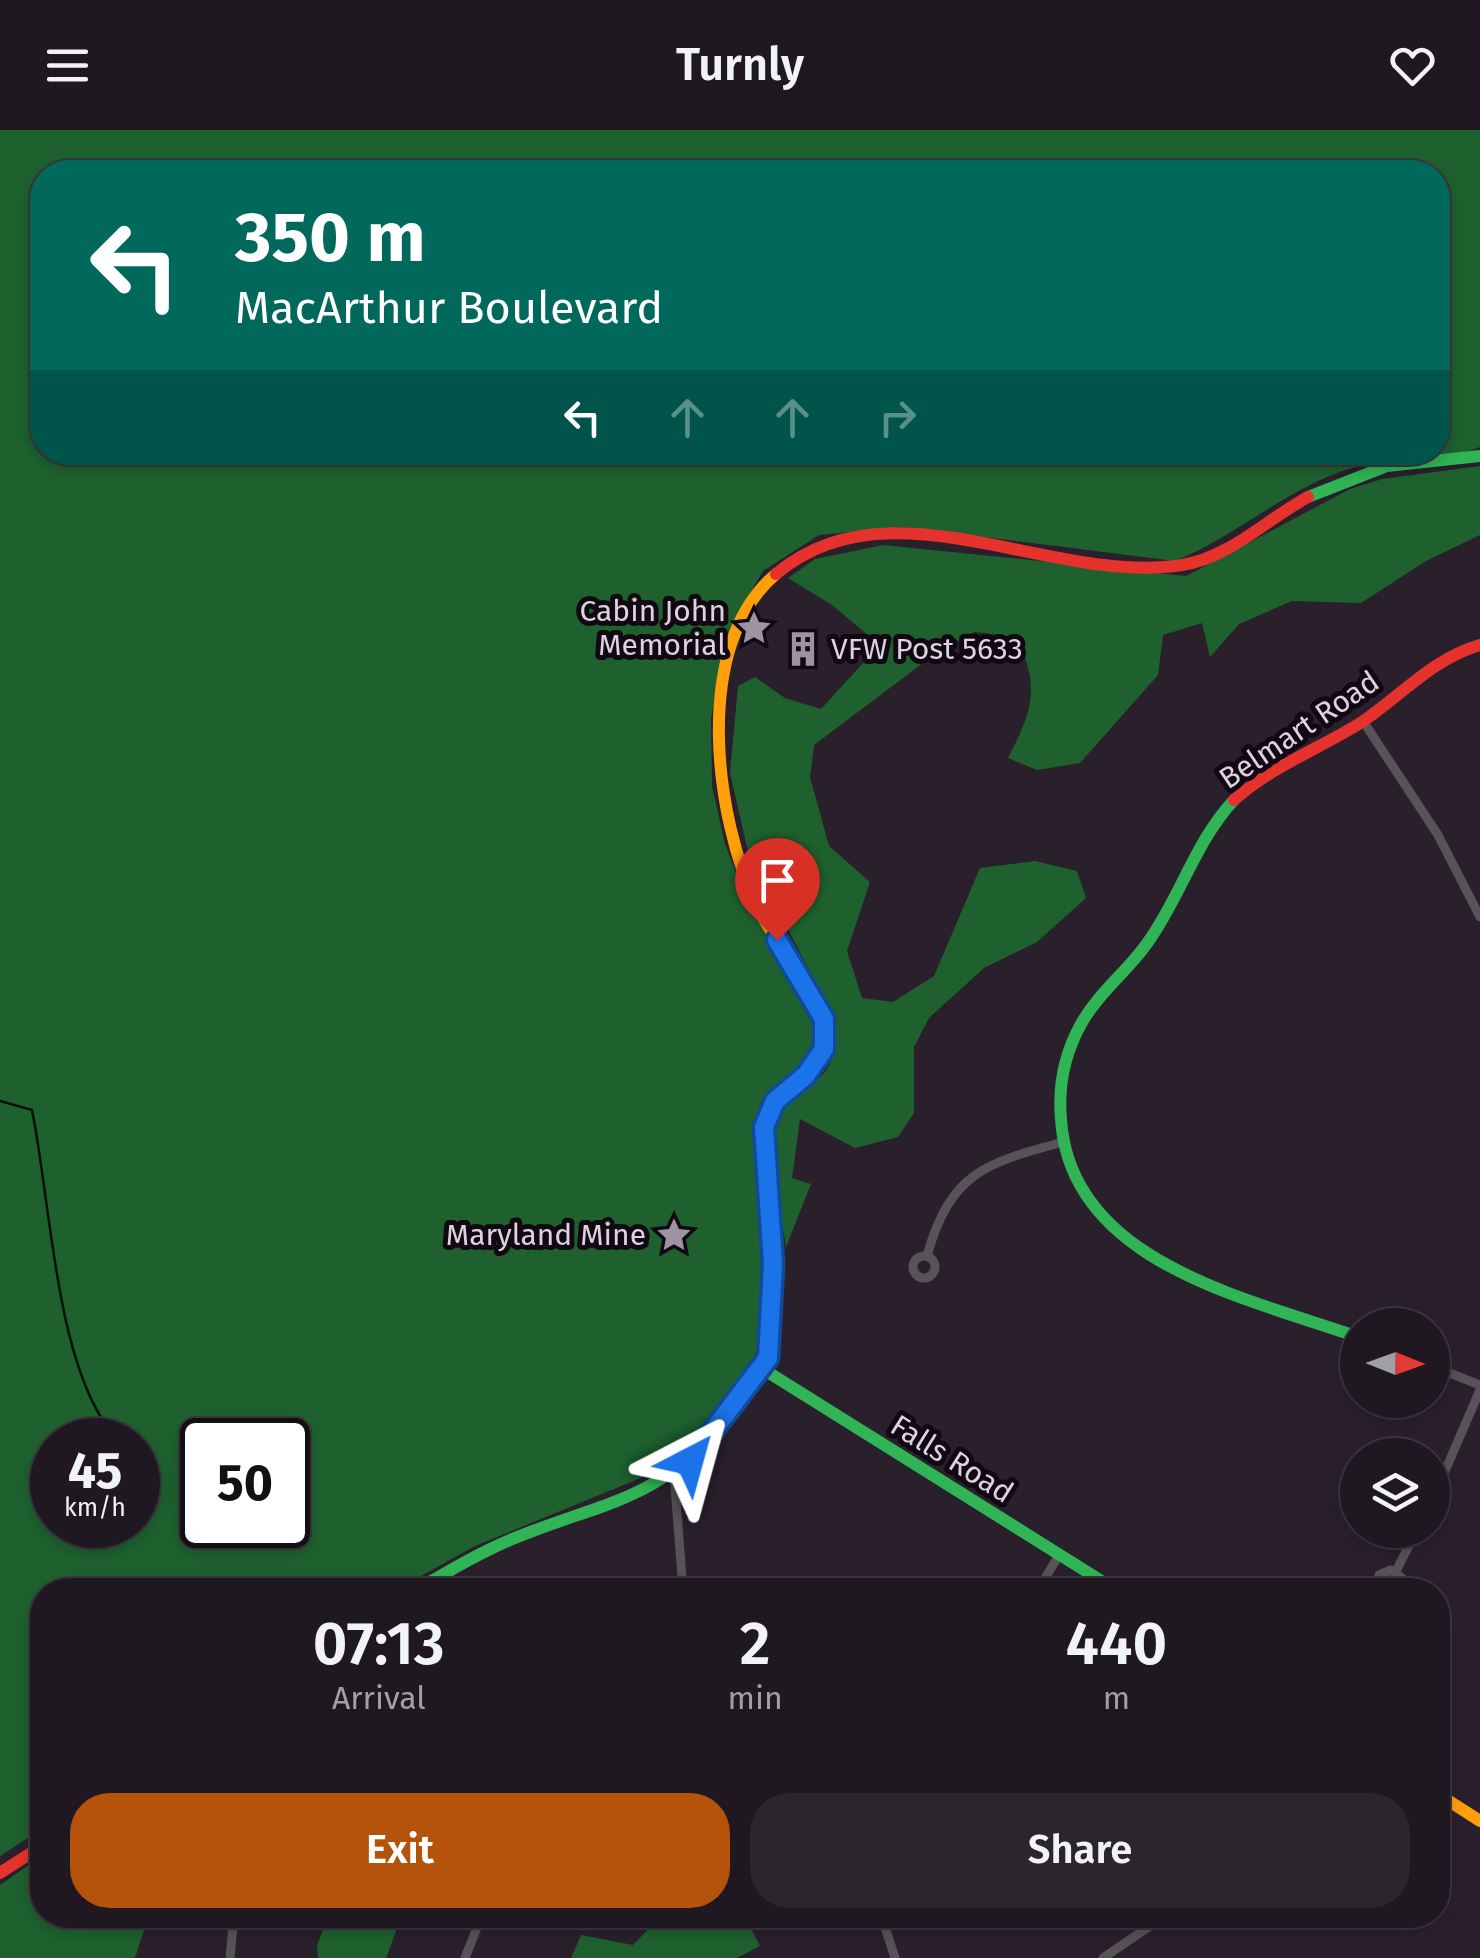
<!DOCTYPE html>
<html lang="en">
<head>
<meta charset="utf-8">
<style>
	:root { --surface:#1f1821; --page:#2c252e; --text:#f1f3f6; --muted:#a1a0a5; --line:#3c373f; --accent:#b45309 }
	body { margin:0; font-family:"Fira Sans",sans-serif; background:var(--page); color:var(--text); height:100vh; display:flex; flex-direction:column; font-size:38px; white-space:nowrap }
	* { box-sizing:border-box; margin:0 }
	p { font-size:32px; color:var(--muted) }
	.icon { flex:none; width:55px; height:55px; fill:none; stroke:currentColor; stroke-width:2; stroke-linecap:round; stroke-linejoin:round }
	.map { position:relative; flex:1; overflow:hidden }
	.drawer { position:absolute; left:30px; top:1448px; width:1420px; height:350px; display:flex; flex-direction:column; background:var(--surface); border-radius:40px; box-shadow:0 5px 15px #0003,0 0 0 2px var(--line) }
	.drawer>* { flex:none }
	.hud { position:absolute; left:30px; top:30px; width:1420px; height:305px; border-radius:40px; box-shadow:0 5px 15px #0003,0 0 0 2px var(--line); background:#00695c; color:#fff; overflow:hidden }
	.needle { width:65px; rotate:91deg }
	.controls { position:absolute; left:1340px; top:1178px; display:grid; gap:20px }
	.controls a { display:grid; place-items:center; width:110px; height:110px; border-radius:50%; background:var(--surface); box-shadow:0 5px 15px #0003,0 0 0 2px var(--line); font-size:50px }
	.speed { position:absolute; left:30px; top:1288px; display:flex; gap:20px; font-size:50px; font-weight:700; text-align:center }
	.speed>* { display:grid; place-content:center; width:130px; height:130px; border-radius:50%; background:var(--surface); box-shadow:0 5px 15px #0003,0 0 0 2px var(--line); line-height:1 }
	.speed small { font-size:25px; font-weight:400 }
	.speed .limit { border:5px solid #111; border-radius:15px; background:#fff; color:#111 }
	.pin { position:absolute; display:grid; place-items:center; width:85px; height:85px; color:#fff; margin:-102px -42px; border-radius:50% 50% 50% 0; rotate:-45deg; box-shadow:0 0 10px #0007 }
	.pin .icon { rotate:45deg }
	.me { position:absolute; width:110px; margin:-55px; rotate:39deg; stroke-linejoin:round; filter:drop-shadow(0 0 8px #0008) }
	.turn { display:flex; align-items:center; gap:35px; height:210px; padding:0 40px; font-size:45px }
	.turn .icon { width:130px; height:130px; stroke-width:2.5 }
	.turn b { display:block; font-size:70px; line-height:85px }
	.lanes { display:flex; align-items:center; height:95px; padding:0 40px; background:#0003; justify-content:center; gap:50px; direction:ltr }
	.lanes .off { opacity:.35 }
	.eta { display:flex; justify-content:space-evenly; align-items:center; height:170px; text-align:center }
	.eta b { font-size:60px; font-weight:600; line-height:70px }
	.action { display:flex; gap:20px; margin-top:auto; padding:20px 40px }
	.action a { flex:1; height:115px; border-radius:40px; background:var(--accent); color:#fff; font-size:40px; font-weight:600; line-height:115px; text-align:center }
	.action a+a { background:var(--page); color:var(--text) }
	header { display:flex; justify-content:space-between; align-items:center; height:130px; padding:0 40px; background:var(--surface); font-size:45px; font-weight:600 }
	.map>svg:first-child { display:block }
	.forest { fill:#1e612f; fill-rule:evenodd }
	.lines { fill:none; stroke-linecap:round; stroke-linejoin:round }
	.stream { stroke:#041106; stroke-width:2.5 }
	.street { stroke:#575358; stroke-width:9 }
	.fast { stroke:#30b455; stroke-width:12 }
	.slow { stroke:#ff9f0a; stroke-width:12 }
	.jam { stroke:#e5322d; stroke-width:12 }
	.route-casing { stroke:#114b97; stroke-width:25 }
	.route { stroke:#1a73e8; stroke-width:18 }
	.labels { text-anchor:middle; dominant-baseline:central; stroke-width:10; stroke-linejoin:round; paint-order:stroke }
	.poi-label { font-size:30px; fill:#ddd2e0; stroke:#100912; text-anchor:end }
	.street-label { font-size:30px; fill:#ddd2e0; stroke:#100912 }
</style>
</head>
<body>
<header><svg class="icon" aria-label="menu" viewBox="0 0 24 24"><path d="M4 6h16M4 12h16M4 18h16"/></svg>Turnly<svg class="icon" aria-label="heart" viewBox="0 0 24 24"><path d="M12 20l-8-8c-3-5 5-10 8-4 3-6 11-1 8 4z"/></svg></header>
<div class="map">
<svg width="1480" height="1828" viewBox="0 0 1480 1828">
	<rect width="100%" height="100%" fill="#29202c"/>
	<path class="forest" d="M0,0H1480V317C1440,335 1381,325 1337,343C1279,365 1232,408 1175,431L904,397L819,405L763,441L740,480L720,535L711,589L712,656L725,714L749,775L811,879L816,904L812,925L796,943L771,958L758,980L755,1007L765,1181L754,1229L719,1280L670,1336L475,1416L396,1460H42V1699L0,1726ZM42,42H1438V322H42ZM52,1310H138V1395H52ZM202,1310H288V1395H202Z
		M1480,336V405L1426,431L1361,473L1292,471L1239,494L1210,527L1202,493L1163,505L1158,545L1080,633L1037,640L1008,628C1033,579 1040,559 1017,507L974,502L923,533L814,615L810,647L829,716L870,752L847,821L862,868L893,872L934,846L980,738L1035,731L1077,741L1086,768L1037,812L984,838L929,888L914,917V983L898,1007L855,1018L800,989L792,1048L811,1054L786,1117C782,1086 767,1028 773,999C784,947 849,968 832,883L749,726L730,643L738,556L755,547L785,568L821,579L876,519L875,511L832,475L788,448L815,429L883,415L1186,446L1350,359L1382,349Z
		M42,1726V1785H149L135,1828H0V1755Z
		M329,1785H402L386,1828H318L317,1815Z
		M662,1785H744L760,1816L737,1828H571L581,1805L633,1815Z"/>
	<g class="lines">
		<path class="stream" d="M0,971L32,980C50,1069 55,1214 102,1289"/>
		<path class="street" d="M1363,591L1438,705L1480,787
			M927,1126C950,1043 985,1033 1063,1012
			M913 1137a11 11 0 1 1 22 0a11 11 0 1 1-22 0Z
			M1432,1236L1480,1255
			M674,1344L683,1460
			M1432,1371L1480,1260
			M1396,1441L1417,1400
			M448,1442L455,1460
			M1038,1460L1059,1425
			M1378,1460L1379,1445L1391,1440L1402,1448V1460
			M881,1785L895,1828
			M230,1828L234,1785
			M465,1828L482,1785
			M1103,1828L1166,1785"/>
		<path class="fast" d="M1308,367L1387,336L1480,326
			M1234,670C1195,712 1181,766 1148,812C1128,841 1099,862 1081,894C1065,923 1058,956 1061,989C1070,1133 1248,1168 1358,1207
			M763,1239L1116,1460
			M416,1460C447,1442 477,1424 510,1410C608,1369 656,1375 730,1285C749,1262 768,1237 773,1207C784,1138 756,1070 763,1002C769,947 850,940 818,874"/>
		<path class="slow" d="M776,444C691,515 715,688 757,776C773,811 801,839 818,874
			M1438,1664L1480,1691"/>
		<path class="jam" d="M776,444C890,347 1052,456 1182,435C1229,428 1267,389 1308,367
			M1234,670C1272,636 1319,619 1362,592C1402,565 1432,529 1480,515
			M0,1743L42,1716"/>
	</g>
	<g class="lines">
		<defs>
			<path id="route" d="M690,1331L768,1228L773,1134L764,997L775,971L806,945L824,919V889L777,810"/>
		</defs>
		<use href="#route" class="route-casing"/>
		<use href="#route" class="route"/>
	</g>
	<defs>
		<symbol id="sight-bare" viewBox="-9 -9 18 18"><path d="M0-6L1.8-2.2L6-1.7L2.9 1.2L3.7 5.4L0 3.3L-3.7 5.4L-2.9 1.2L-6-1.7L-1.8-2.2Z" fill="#9e94a1" stroke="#100912" stroke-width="2.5" paint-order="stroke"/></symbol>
		<symbol id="building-bare" viewBox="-9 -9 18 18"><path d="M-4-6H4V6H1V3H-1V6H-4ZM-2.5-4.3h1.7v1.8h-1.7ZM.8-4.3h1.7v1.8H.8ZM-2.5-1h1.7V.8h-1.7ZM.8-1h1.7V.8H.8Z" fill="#9e94a1" stroke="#100912" stroke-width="2.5" paint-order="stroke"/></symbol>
	</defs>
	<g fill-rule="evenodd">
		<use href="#sight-bare" x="729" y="473" width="50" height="50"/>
		<use href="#building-bare" x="778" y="494" width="50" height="50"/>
		<use href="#sight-bare" x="649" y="1080" width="50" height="50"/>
	</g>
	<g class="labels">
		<g class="poi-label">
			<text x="726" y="481">Cabin John<tspan x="726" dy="34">Memorial</tspan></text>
			<text x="831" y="519" text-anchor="start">VFW Post 5633</text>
			<text x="646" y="1105">Maryland Mine</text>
		</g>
		<g class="street-label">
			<text transform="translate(1299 600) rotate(-34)">Belmart Road</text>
			<text transform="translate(952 1329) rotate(32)">Falls Road</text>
		</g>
	</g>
</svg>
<div class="controls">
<a><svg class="needle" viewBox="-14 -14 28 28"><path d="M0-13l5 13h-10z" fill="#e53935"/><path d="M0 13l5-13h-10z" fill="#a1a0a5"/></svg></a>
<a><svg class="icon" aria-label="layers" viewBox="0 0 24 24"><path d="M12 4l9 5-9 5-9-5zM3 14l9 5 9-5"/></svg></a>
</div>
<div class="speed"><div>45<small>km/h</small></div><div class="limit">50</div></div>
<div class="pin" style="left:777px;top:810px;background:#d93025"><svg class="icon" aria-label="arrive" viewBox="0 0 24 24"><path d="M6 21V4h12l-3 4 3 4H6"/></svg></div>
<svg class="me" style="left:690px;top:1331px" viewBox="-20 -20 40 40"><path d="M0-17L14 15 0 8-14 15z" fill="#1a73e8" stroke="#fff" stroke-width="4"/></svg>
<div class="hud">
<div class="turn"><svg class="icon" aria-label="left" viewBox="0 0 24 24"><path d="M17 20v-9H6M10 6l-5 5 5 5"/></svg><div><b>350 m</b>MacArthur Boulevard</div></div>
<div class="lanes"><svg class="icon" aria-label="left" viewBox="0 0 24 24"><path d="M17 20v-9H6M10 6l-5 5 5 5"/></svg><svg class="icon off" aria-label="ahead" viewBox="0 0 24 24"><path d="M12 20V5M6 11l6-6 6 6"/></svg><svg class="icon off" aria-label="ahead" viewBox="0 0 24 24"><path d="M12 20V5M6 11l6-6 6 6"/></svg><svg class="icon off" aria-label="right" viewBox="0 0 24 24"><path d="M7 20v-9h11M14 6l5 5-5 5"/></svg></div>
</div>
<section class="drawer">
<div class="eta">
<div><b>07:13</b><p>Arrival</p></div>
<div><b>2</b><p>min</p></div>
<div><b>440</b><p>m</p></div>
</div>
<div class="action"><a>Exit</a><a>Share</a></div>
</section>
</div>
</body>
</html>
